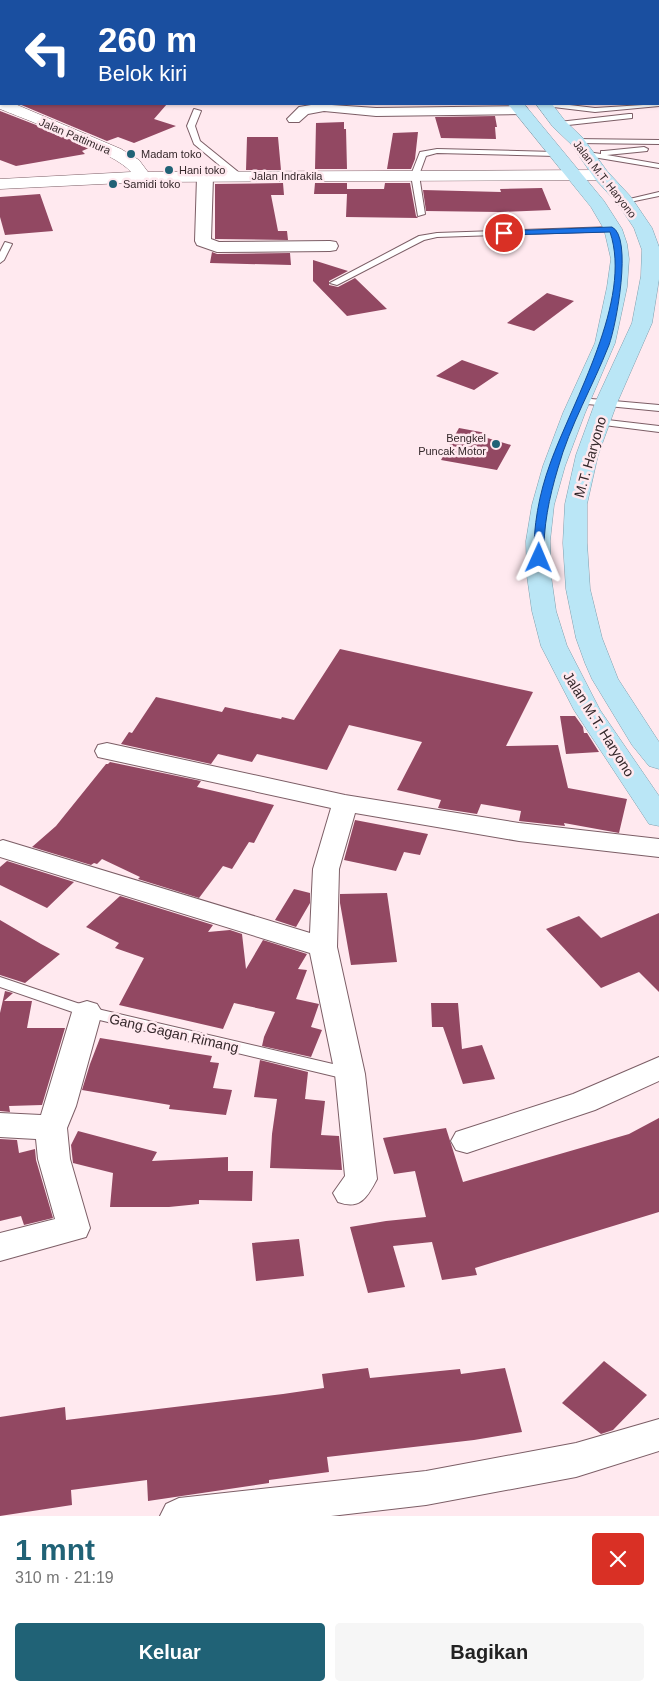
<!DOCTYPE html>
<html lang="id">
<head>
<meta charset="utf-8">
<style>
	:root { --surface:#fff; --page:#f6f6f6; --text:#222; --muted:#767676; --accent:#206276 }
	body { margin:0; font-family:Helvetica,sans-serif; background:var(--page); color:var(--text); height:100vh; display:flex; flex-direction:column; font-size:19px; white-space:nowrap }
	* { box-sizing:border-box; margin:0 }
	p { font-size:16px; color:var(--muted) }
	.icon { flex:none; width:28px; height:28px; fill:none; stroke:currentColor; stroke-width:2; stroke-linecap:round; stroke-linejoin:round }
	.map { position:relative; height:1516px; overflow:hidden }
	.sheet { display:flex; flex-direction:column; background:var(--surface); flex:1 }
	.sheet>* { flex:none }
	.top-card { position:absolute; left:0px; top:0px; width:660px; height:105px; box-shadow:0 1px 4px #0004; background:#1a4fa0; color:#fff; overflow:hidden }
	.pin { position:absolute; display:grid; place-items:center; width:42px; height:42px; color:#fff; margin:-21px; border:2px solid #fff; border-radius:50%; box-shadow:0 1px 5px #0007 }
	.me { position:absolute; width:55px; margin:-28px; rotate:1deg; stroke-linejoin:round; filter:drop-shadow(0 0 4px #0008) }
	.turn { display:flex; align-items:center; gap:18px; height:105px; padding:0 15px; font-size:22px }
	.turn .icon { width:65px; height:65px; stroke-width:2.5 }
	.turn b { display:block; font-size:35px; line-height:42px }
	.round { display:grid; place-items:center; flex:none; width:52px; height:52px; border-radius:5px; background:var(--page) }
	.overview { display:flex; align-items:center; justify-content:space-between; height:85px; padding:0 15px }
	h1 { font-size:30px; font-weight:800; line-height:38px; color:var(--accent) }
	.primary-button { display:flex; gap:10px; margin-top:auto; padding:10px 15px }
	.primary-button a { flex:1; height:58px; border-radius:5px; background:var(--accent); color:#fff; font-size:20px; font-weight:800; line-height:58px; text-align:center }
	.primary-button a+a { background:var(--page); color:var(--text) }
	.map>svg:first-child { display:block }
	.building { fill:#924862 }
	.lines { fill:none; stroke-linecap:round; stroke-linejoin:round }
	.service-casing { stroke:#7c5e66; stroke-width:2 }
	.minor-casing { stroke:#7c5e66; stroke-width:2 }
	.tertiary-casing { stroke:#7c5e66; stroke-width:1 }
	.trunk-casing { stroke:#80a0ae; stroke-width:1 }
	.service { fill:#fff; fill-rule:evenodd }
	.minor { fill:#fff; fill-rule:evenodd }
	.tertiary { fill:#fff; fill-rule:evenodd }
	.trunk { fill:#bae6f6; fill-rule:evenodd }
	.route { fill:#1a73e8; stroke:#114b97 }
	.poi-dot { fill:#206276; stroke:#ffe9ef; stroke-width:2 }
	.labels { text-anchor:middle; dominant-baseline:central; stroke-width:5; stroke-linejoin:round; paint-order:stroke }
	.far-street-label { font-size:11px; fill:#35282b; stroke:#ffe9ef }
	.far-poi-label { font-size:11px; fill:#35282b; stroke:#ffe9ef; text-anchor:start }
	.street-label { font-size:14px; fill:#35282b; stroke:#ffe9ef }
</style>
</head>
<body>
<div class="map">
<svg width="659" height="1516" viewBox="0 0 659 1516">
	<rect width="100%" height="100%" fill="#ffe9ef"/>
	<path class="building" d="M19,104H167L154,119L176,126L134,143L118,137L107,141Z
		M0,111L49,130L89,148L82,151L85,154L16,166L0,160Z
		M495,116L497,127H495L496,139L441,138L435,117Z
		M344,122V129H346L347,169H315L316,123Z
		M418,132L415,159L411,169H387L393,133Z
		M247,137H278L281,170H246Z
		M283,183L284,195H271L278,231H287L288,240L215,239V184Z
		M315,183H347V189H384L385,183H410L416,216L418,218L346,217L347,194H314Z
		M542,188L551,210L500,212L426,211L423,190L501,192L500,189Z
		M40,194L53,231L5,235L0,217V197Z
		M212,252L217,254L290,253L291,265L210,263Z
		M313,260L348,271L329,281V285L338,287L355,278L387,309L347,316L313,281Z
		M547,293L574,301L534,331L507,323Z
		M462,360L499,373L474,390L436,376Z
		M459,428L486,433L484,437L511,445L497,470L441,460Z
		M340,649L533,692L506,746L558,745L568,788L627,799L619,833L564,823L565,826L519,821L521,811L481,804L477,814L438,808L441,800L397,790L422,742L349,725L327,770L257,754L252,762L218,754L211,764L121,744L129,732L132,733L156,697L222,712L225,707L281,719L282,717L294,720Z
		M560,716H575L583,727L584,733H587L599,752L566,754Z
		M110,762L201,781L197,787L274,805L254,843L249,842L232,869L223,866L199,898L138,879L140,877L102,859L97,864L94,863L91,865L32,847L56,826L106,764H108Z
		M355,820L428,834L420,855L404,852L396,871L344,860Z
		M7,861L74,882L47,908L0,885V867Z
		M294,889L310,893V903L296,927L275,920Z
		M387,893L397,962L351,965L340,903V894Z
		M120,896L213,925L208,932L230,930L242,934L246,969L263,940L307,954L298,969L307,970L296,999L319,1004L311,1027L322,1030L311,1057L262,1046L264,1037L275,1012L234,1003L223,1029L119,1005L144,958L115,948L119,943L86,927Z
		M659,913V992L639,972L601,988L546,929L579,916L601,938Z
		M0,920L41,944L60,954L25,983L0,975Z
		M5,991L13,993L4,1001H32L27,1028H65L42,1105L9,1106L10,1112L0,1111V1013Z
		M431,1003H458L462,1049L482,1045L495,1079L463,1084L443,1027H432Z
		M100,1038L212,1056L210,1062L219,1063L213,1088L232,1090L226,1115L169,1109L170,1105L82,1090L90,1064Z
		M260,1060L308,1072L305,1099L325,1101L321,1135L339,1136L342,1170L270,1168L272,1134L277,1099L254,1097Z
		M659,1118V1212L475,1268L477,1275L442,1280L432,1242L393,1246L405,1287L368,1293L350,1227L386,1221L426,1217L415,1171L394,1174L383,1138L446,1128L463,1182L629,1134Z
		M78,1131L157,1152L152,1161L228,1157V1171H253L252,1201L199,1200V1204L169,1207H110L113,1173L73,1163L71,1145Z
		M0,1139L17,1140L19,1153L35,1149L36,1160L53,1218L24,1225L21,1216L0,1221Z
		M299,1239L304,1276L256,1281L252,1243Z
		M604,1361L647,1395L613,1430L601,1434L562,1403Z
		M368,1368L370,1378L460,1369L461,1374L505,1368L522,1432L474,1440L327,1457L329,1472L269,1480V1483L148,1501L147,1480L71,1490L72,1505L0,1516V1417L65,1407L66,1420L283,1394L324,1388L322,1374Z"/>
	<g class="lines">
		<defs>
			<path id="service" d="M251,0H257L258,1H252Z
				M659,102V106L595,112L545,106L541,104H561L595,108L659,104Z
				M194,109L201,111L195,126L200,141L242,175V179H236L194,144L187,126Z
				M629,114H632V118L559,126L555,124L559,122Z
				M574,139L659,140V144L577,143L573,141Z
				M644,147L648,149L647,151L607,155L659,164V168L587,156L583,154L587,152L601,154V151H604Z
				M437,149L555,152L559,154L555,156L437,153L426,156L419,175L425,214L418,216L411,175L420,152Z
				M659,192V196L625,203L621,201Z
				M613,227H616V231L437,237L424,240L337,285L330,283L419,236L437,233Z
				M5,242L12,244L4,260L0,263V252Z
				M580,398L659,405V411L577,403V399Z
				M599,419L659,426V432L596,424L594,422Z
				M0,977L89,1007L350,1068L355,1070L358,1074L355,1078L350,1080L87,1017L0,987Z"/>
			<path id="minor" d="M317,104L376,108L521,106L526,107L528,110L526,113L521,114L376,116L324,111L308,114L299,122H289L287,119L299,107Z
				M205,172L210,174L213,177L211,239L219,242L330,241L336,242L338,246L336,250L330,251L217,252L197,245L195,241L197,177L200,174Z
				M107,743L345,795L519,823L659,839V857L519,841L355,813L339,869L337,947L365,1074L377,1179C367,1198 360,1210 338,1202L333,1193L345,1176L335,1074L310,953L0,857V841L3,840L310,933L313,869L331,808L98,757L95,751L98,745Z
				M87,1001L97,1004L102,1012L76,1106L67,1128L70,1159L90,1228L86,1237L0,1261V1233L55,1219L38,1159L36,1139L0,1137V1113L41,1115L72,1012L77,1004Z
				M659,1057V1081L595,1110L467,1153L456,1150L451,1141L456,1132L573,1094Z
				M659,1419V1451L576,1477L426,1505L331,1516H160L166,1504L179,1498L426,1471L576,1443Z"/>
			<path id="tertiary" d="M0,98L1,104H15L121,149L139,160L148,172L601,170L607,171L610,175L607,179L601,180L143,182L0,189V179L131,172C116,153 27,120 0,109Z"/>
			<path id="trunk" d="M438,0H452L453,1H439Z
				M508,104H524L604,201L622,229L627,244L629,259L627,287L615,343L585,413L565,466L554,505L550,541L551,576L556,611L567,646L600,710L659,796V826L649,824L574,710L541,646L532,611L527,576L526,541L532,505L543,466L563,413L595,343L607,287L611,259L604,229L591,207Z
				M536,104H552L565,121L583,138L607,171L631,197L652,228L659,247V279L652,323L617,403L598,455L587,504V543L590,589L602,638L618,679L659,742V769L649,766L632,745L592,679L585,663L576,638L566,589L563,543L565,504L576,455L595,403L632,323L641,276L642,250L634,228L618,204L595,179L571,144L553,127Z"/>
		</defs>
		<use href="#service" class="service-casing"/>
		<use href="#minor" class="minor-casing"/>
		<use href="#tertiary" class="tertiary-casing"/>
		<use href="#trunk" class="trunk-casing"/>
		<use href="#service" class="service"/>
		<use href="#minor" class="minor"/>
		<use href="#tertiary" class="tertiary"/>
		<use href="#trunk" class="trunk"/>
	</g>
	<path class="route" d="M612,227C633,237 616,326 609,345C593,386 570,425 558,468C549,498 543,527 544,558L539,561L534,558C533,527 539,494 550,464C573,400 633,300 610,232L504,235L500,233L504,231Z"/>
	<g class="poi-dot">
		<circle cx="131" cy="154" r="5"/>
		<circle cx="169" cy="170" r="5"/>
		<circle cx="113" cy="184" r="5"/>
		<circle cx="496" cy="444" r="5"/>
	</g>
	<g class="labels">
		<g class="far-street-label">
			<text transform="translate(75 136) rotate(23)">Jalan Pattimura</text>
			<text x="287" y="176">Jalan Indrakila</text>
			<text transform="translate(605 179) rotate(52)">Jalan M.T. Haryono</text>
		</g>
		<g class="far-poi-label">
			<text x="141" y="154">Madam toko</text>
			<text x="179" y="170">Hani toko</text>
			<text x="123" y="184">Samidi toko</text>
			<text x="486" y="438" text-anchor="end">Bengkel<tspan x="486" dy="13">Puncak Motor</tspan></text>
		</g>
		<g class="street-label">
			<text transform="translate(590 457) rotate(-74)">M.T. Haryono</text>
			<text transform="translate(599 724) rotate(58)">Jalan M.T. Haryono</text>
			<text transform="translate(174 1033) rotate(13)">Gang Gagan Rimang</text>
		</g>
	</g>
</svg>
<div class="pin" style="left:504px;top:233px;background:#d93025"><svg class="icon" aria-label="arrive" viewBox="0 0 24 24"><path d="M6 21V4h12l-3 4 3 4H6"/></svg></div>
<svg class="me" style="left:539px;top:558px" viewBox="-20 -20 40 40"><path d="M0-17L14 15 0 8-14 15z" fill="#1a73e8" stroke="#fff" stroke-width="4"/></svg>
<div class="top-card">
<div class="turn"><svg class="icon" aria-label="left" viewBox="0 0 24 24"><path d="M17 20v-9H6M10 6l-5 5 5 5"/></svg><div><b>260 m</b>Belok kiri</div></div>
</div>
</div>
<section class="sheet">
<div class="overview"><div><h1>1 mnt</h1><p>310 m · 21:19</p></div><a class="round" style="background:#d93025;color:#fff"><svg class="icon" aria-label="close" viewBox="0 0 24 24"><path d="M6 6l12 12M18 6L6 18"/></svg></a></div>
<div class="primary-button"><a>Keluar</a><a>Bagikan</a></div>
</section>
</body>
</html>
